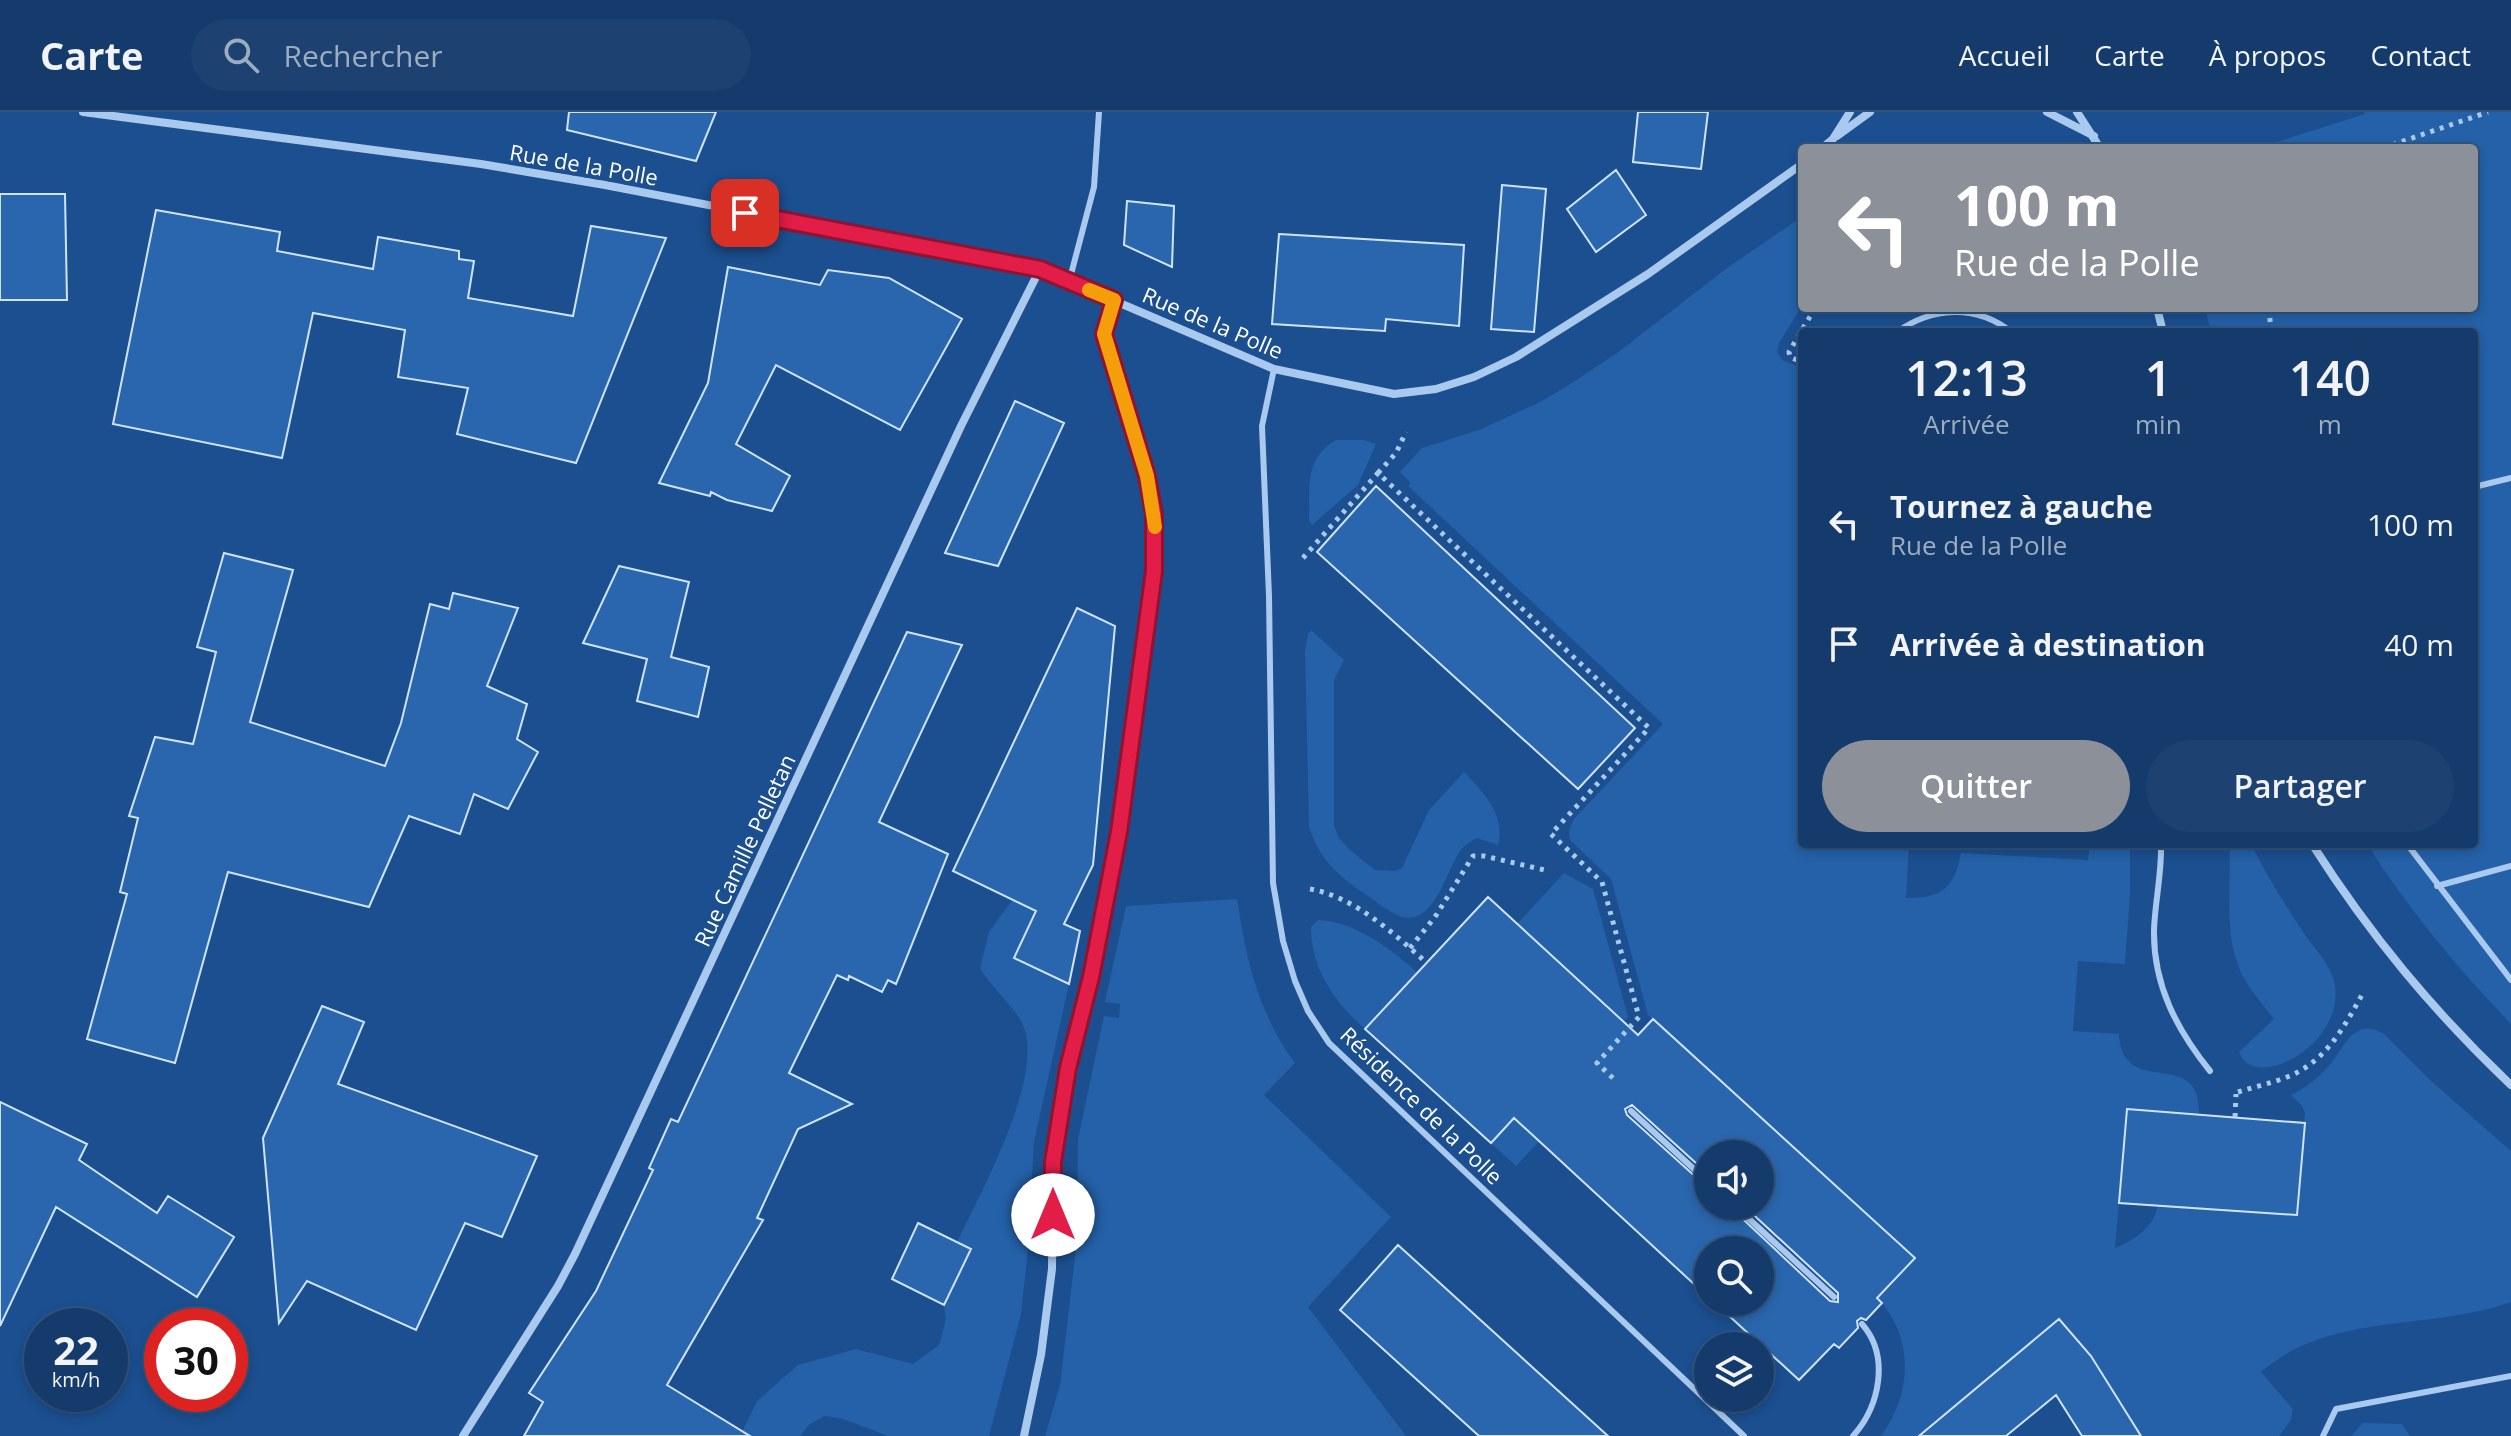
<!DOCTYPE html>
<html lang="fr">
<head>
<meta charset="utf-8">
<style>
	:root { --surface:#143b6b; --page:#1d4271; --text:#f1f3f6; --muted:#9dadc1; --line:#33557e; --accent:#8c9099 }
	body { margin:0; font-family:"Open Sans",sans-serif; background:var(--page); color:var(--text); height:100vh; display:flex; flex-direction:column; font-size:30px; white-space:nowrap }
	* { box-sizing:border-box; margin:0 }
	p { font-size:26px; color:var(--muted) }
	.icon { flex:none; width:44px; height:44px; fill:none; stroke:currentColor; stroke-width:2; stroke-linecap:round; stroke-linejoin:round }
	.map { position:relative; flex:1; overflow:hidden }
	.side { position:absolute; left:1798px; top:216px; width:680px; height:520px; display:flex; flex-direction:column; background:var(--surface); border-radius:8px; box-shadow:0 4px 12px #0003,0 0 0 2px var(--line) }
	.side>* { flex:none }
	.top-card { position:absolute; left:1798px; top:32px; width:680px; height:168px; border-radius:8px; box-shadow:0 4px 12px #0003,0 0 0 2px var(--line); background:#8c9099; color:#fff; overflow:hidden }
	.fabs { position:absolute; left:1694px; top:1028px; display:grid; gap:16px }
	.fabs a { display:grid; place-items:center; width:80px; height:80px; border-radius:50%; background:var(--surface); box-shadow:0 4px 12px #0003,0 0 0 2px var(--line); font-size:40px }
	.speed { position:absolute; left:24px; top:1196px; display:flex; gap:16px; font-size:40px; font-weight:700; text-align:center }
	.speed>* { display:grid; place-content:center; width:104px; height:104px; border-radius:50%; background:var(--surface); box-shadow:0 4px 12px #0003,0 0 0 2px var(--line); line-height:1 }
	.speed small { font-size:20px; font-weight:400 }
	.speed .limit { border:12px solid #d22; background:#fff; color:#111 }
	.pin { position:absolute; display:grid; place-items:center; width:68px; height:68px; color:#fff; margin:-34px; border-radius:16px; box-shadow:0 4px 12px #0006 }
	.me { position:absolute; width:88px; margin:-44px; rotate:0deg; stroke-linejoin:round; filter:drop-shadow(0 0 6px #0008) }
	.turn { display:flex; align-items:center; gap:28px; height:168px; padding:0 24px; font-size:36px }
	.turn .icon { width:104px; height:104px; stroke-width:2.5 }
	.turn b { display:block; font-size:56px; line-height:68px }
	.eta { display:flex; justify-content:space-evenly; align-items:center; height:136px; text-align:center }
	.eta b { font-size:48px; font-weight:600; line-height:56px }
	.primary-button { display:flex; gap:16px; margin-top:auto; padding:16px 24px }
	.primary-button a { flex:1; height:92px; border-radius:48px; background:var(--accent); color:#fff; font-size:32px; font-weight:600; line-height:92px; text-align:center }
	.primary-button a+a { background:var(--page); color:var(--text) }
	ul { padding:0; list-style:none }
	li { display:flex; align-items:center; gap:24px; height:120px; padding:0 24px }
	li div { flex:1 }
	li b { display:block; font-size:30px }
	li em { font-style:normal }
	header { display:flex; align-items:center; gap:48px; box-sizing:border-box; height:112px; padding:0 40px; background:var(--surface); border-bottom:2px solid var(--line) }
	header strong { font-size:38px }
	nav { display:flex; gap:44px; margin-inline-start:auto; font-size:28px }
	.search { width:560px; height:72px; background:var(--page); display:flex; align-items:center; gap:20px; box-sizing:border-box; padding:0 28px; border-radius:44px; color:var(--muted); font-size:30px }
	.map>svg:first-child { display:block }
	.green { fill:#2461a8 }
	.building { fill:#2a66ad; stroke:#cfe3fa; stroke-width:2; fill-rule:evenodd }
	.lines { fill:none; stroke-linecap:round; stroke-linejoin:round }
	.path { stroke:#a9c9ee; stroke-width:5; stroke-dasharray:4 6; stroke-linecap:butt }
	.service { stroke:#a9c9ee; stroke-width:6 }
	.minor { stroke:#a9c9ee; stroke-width:8 }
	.route-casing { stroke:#92132f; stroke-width:20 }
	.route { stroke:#e11d48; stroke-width:14 }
	.slow { stroke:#f59e0b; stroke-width:14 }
	.labels { text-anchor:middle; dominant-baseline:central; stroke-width:8; stroke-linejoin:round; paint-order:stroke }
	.street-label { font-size:22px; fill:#fff; stroke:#1b4f8f }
</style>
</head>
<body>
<header>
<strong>Carte</strong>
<div class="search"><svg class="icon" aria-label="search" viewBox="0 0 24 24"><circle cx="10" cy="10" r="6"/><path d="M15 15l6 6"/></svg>Rechercher</div>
<nav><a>Accueil</a><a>Carte</a><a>À propos</a><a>Contact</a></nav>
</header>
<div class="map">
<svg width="2511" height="1324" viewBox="0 0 2511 1324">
	<rect width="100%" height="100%" fill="#1b4f8f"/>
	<path class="green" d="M2364,0H2511V912C2458,857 2408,797 2367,732H2474V220H2211L2205,196H2474V36H2258L2365,2Z
		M1802,105V194L1779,231L1777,240L1782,248L1802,256V732H1909L1906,786C1942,786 1954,777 1961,741L2088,748L2090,732H2130V782L2125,852L2078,849L2073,919L2119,922C2122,989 2202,932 2199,1003L2127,998L2115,1136C2135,1128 2154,1115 2158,1093L2297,1103L2305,1001L2302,994L2291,983C2305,976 2317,967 2327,956C2344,938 2352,903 2384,922L2430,968L2511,1039V1190C2430,1219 2329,1200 2261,1260L2293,1297L2291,1308L2279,1324H2141L2059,1207L1919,1324H1881C1912,1282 1915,1225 1877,1186L1914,1146L1648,903L1611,767L1571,729C1567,720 1570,716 1574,707L1663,612L1408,374L1411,371L1400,360L1422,336L1479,318L1540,290L1572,271L1617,241L1731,153Z
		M1336,328H1363L1376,332L1358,373L1312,413L1309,408C1310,376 1304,346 1336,328Z
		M1311,518L1344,548L1334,568V714L1339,726L1349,737L1375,758L1395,759L1402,756L1429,698L1464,660C1483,680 1506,702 1498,733L1477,726C1469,730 1462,735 1458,742C1446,762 1432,817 1399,804C1386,798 1374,788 1362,780C1336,762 1318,745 1309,714L1305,539L1308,522Z
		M2229,732H2251C2265,761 2283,789 2301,817C2312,834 2332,853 2335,874C2344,934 2253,981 2239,940L2274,907C2260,889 2244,872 2237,850C2224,813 2232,770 2229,732Z
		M1564,761L1593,777L1628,905L1583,953L1598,967L1516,1054L1491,1031L1612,899L1517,812Z
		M1013,787L1036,799L1015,846L1069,872L1034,1030L1027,1148L1021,1202L989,1324H888L843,1307L825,1304L810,1312L800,1324H740L757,1289L798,1253L856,1237L913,1252L939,1233L946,1207L944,1193L971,1137L957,1130C980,1082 1043,967 1024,916C1017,896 991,876 980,856L989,820Z
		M1237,787C1247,849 1257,899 1295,951L1264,983L1391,1105L1308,1195L1406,1324H1045L1060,1273L1077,1128L1078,1027L1104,904L1119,906L1120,892L1105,890L1126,794Z
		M1318,808C1355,809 1391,837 1418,861L1365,917C1335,891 1311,857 1311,815Z
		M2363,1311L2402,1312L2410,1324H2351Z"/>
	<path class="building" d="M569,0H716L696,49L567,18Z
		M1638,0H1708L1701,57L1633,50Z
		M1616,58L1646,103L1596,140L1567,97Z
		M1502,73L1546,77L1534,220L1491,217Z
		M0,82H65L67,188H0Z
		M1127,89L1174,94L1172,155L1124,133Z
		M156,98L280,120L277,139L373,157L378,125L459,139V147L474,149L468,186L573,204L591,114L666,126L576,351L457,322L468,276L398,265L405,218L313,201L282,346L113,312Z
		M1279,122L1464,133L1459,214L1386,207L1385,219L1272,212Z
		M728,155L820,173L828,158L889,166L962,207L900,318L776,253L736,332L790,364L772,399L727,388L711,380L710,384L659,371L708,271Z
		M1015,289L1064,311L998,454L945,441Z
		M1376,374L1635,616L1578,677L1317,440Z
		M224,441L293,458L250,610L385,654L401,611L430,492L449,497L453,481L518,496L487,574L527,592L517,627L538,640L508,697L474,682L460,722L409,704L369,795L228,760L175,951L87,927L127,782L120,780L138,706L129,704L155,625L193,632L216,540L197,535Z
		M619,454L689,470L671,545L709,555L698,605L637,589L647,547L583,531Z
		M1077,496L1115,514L1093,753L1064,812L1080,819L1069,872L1014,846L1036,799L953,759Z
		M907,520L962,533L879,710L948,742L896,872L888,868L882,880L849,864L848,868L837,863L789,961L852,992L798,1017L757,1106L763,1108L667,1273L750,1324H524L543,1290L529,1281L596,1179L653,1058L649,1056L671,1007L678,1010Z
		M1488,785L1638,923L1653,907L1915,1146L1877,1186L1882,1191L1866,1208L1861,1206L1857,1209L1858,1216L1839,1236L1834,1232L1799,1268L1714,1190H1760V1138H1708V1185L1514,1006L1491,1031L1365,917ZM1632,993L1708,1062V1042H1760V1094H1744L1838,1181V1190L1830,1189L1729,1094H1708V1076L1627,1003L1625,997Z
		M322,894L364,910L338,972L537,1044L502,1125L465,1111L416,1218L307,1169L279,1211L263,1026Z
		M0,990L87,1032L79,1048L157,1101L168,1084L234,1125L197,1185L56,1095L0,1214Z
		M2127,997L2305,1011L2297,1103L2119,1091Z
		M918,1111L971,1137L944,1193L892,1167Z
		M1398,1133L1608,1324H1479L1340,1198Z
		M2059,1207L2091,1244L2141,1324H2082L2056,1283L2006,1324H1919Z"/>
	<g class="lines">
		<path class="path" d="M2383,36L2488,0
			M2269,196L2271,220
			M1797,248L1790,245L1789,240L1815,196
			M1378,361L1396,341L1406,320
			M1303,446L1378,361L1649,616L1551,722L1602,770L1639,905L1597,951L1616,969
			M1310,777C1355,785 1394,822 1427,851
			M1410,836L1435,805L1473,744H1484L1545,758
			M2238,980C2254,975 2272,971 2287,965C2326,950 2344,915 2363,881
			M2235,1005L2236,982"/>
		<path class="service" d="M1069,170L1094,75L1099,0
			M1897,220C1932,195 1976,192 2011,220
			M1274,257L1262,314L1269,484L1273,771L1283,829L1295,869L1308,899L1329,931L1744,1324
			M2474,375L2511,366
			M2161,732C2162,761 2155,789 2154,818C2153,873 2177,918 2210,959
			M2407,732L2511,868
			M2437,774L2511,754
			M1631,999L1708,1070
			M1735,1094L1834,1185
			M1853,1324C1880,1294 1890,1244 1862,1212
			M2323,1324L2336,1297L2511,1264"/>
		<path class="minor" d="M83,0L481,52L605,73L1040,157L1274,257L1394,282L1436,277L1474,265L1516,245L1648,162L1802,52
			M2047,0L2094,24
			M2077,0L2100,36
			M1837,24L1870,0
			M1822,36L1833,27L1850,0
			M2157,196L2163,220
			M2312,732C2370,823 2433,899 2511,973
			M463,1324L558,1174L575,1142L961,314L1040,157
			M1024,1324L1041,1243L1052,1157L1053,1050L1068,956L1091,865L1119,720L1154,459L1155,426L1147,364L1104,222L1114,188"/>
	</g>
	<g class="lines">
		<defs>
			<path id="route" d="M745,101L1040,157L1114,188L1104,222L1147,364L1154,402V459L1119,720L1091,865L1068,956L1063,987L1053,1050V1103"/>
		</defs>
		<use href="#route" class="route-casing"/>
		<use href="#route" class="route"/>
		<path class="slow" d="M1089,178L1114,188L1104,222L1147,364L1155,415"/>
	</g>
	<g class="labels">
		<g class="street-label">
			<text transform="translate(584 52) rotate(10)">Rue de la Polle</text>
			<text transform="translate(1213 210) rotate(23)">Rue de la Polle</text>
			<text transform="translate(744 738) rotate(-65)">Rue Camille Pelletan</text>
			<text transform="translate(1422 993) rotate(44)">Résidence de la Polle</text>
		</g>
	</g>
</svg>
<div class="fabs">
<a><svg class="icon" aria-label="sound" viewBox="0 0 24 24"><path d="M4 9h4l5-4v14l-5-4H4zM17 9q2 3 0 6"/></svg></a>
<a><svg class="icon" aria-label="search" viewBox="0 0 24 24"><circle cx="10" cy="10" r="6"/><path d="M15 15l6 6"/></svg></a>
<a><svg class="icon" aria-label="layers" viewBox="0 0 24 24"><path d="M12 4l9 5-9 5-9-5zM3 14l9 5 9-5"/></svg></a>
</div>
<div class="speed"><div>22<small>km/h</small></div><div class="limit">30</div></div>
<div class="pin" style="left:745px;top:101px;background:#d93025"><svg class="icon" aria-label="arrive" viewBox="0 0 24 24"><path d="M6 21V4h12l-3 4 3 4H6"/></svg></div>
<svg class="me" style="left:1053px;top:1103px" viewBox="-20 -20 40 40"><circle r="19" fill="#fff"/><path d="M0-13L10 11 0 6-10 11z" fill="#e11d48"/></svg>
<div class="top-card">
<div class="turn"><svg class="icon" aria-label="left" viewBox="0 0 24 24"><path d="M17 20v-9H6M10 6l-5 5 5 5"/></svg><div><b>100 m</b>Rue de la Polle</div></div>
</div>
<section class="side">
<div class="eta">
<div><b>12:13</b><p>Arrivée</p></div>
<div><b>1</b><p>min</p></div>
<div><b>140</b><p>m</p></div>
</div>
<ul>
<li><svg class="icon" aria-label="left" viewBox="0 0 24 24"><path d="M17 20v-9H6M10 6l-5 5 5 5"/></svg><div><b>Tournez à gauche</b><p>Rue de la Polle</p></div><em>100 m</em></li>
<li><svg class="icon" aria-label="arrive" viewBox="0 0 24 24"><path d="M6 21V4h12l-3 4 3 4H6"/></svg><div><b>Arrivée à destination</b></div><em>40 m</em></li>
</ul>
<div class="primary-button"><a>Quitter</a><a>Partager</a></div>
</section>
</div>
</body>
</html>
